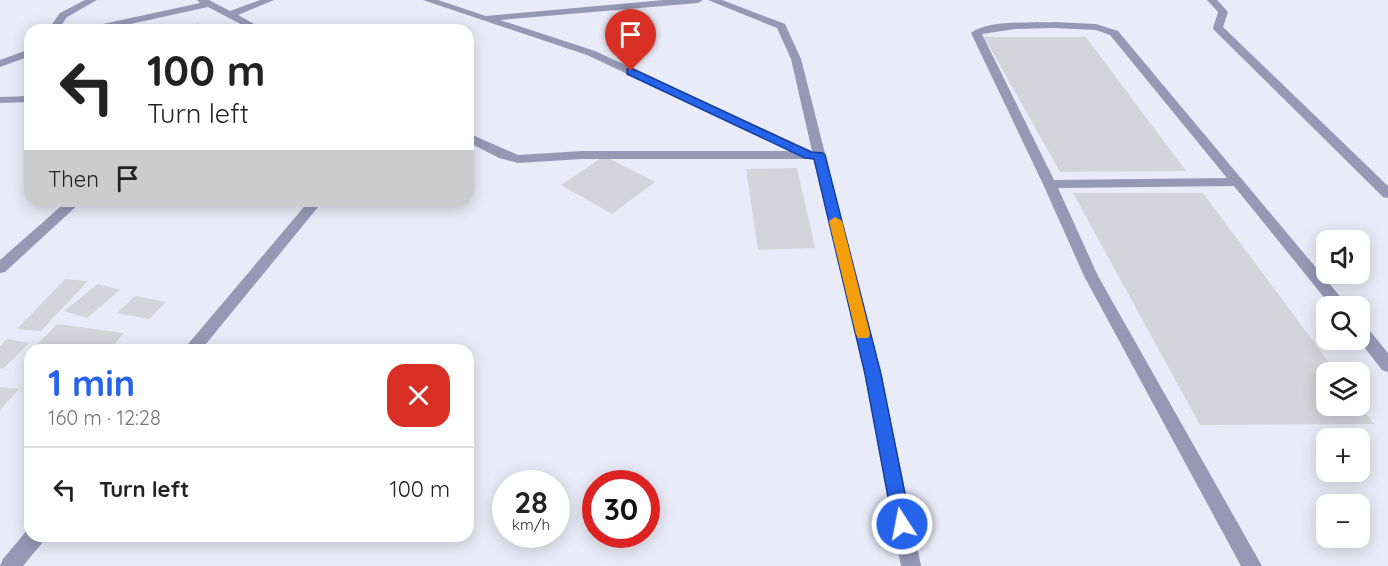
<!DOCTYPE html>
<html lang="en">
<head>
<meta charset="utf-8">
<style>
	:root { --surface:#fff; --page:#f2f2f2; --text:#222; --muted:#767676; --line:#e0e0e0; --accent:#2563eb }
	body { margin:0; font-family:Quicksand,sans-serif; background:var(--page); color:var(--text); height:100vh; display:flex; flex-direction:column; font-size:22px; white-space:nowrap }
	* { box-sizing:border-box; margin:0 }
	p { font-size:20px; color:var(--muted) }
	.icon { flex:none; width:33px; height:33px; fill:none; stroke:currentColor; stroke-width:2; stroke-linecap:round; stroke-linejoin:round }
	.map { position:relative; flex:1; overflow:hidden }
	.details { position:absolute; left:24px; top:344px; width:450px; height:198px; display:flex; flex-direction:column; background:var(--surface); border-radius:18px; box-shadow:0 3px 15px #0003 }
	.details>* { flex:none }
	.hud { position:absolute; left:24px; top:24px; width:450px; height:183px; border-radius:18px; box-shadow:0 3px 15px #0003; background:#fff; color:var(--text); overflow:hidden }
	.controls { position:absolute; left:1316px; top:230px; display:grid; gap:12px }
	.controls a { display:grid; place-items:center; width:54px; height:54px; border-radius:12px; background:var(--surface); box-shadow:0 3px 15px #0003; font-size:30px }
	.speed { position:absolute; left:492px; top:470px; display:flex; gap:12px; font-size:30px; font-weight:700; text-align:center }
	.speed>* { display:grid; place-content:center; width:78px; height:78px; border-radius:50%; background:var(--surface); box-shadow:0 3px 15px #0003; line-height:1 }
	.speed small { font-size:15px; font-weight:400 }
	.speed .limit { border:9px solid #d22; background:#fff; color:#111 }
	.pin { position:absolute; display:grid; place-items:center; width:51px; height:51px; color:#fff; margin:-62px -26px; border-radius:50% 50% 50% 0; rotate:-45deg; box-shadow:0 0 6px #0007 }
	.pin .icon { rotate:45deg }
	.me { position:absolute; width:66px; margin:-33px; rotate:349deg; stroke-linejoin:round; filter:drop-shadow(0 0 4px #0008) }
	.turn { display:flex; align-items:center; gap:21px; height:126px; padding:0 24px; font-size:27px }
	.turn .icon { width:78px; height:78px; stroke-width:2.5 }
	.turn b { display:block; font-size:42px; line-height:51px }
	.then { display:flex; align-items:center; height:57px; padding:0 24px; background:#0003; gap:12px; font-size:22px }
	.round { display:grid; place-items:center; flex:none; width:63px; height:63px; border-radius:18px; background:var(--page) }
	.overview { display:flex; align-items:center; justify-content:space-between; height:102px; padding:0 24px }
	h1 { font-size:36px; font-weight:700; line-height:45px; color:var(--accent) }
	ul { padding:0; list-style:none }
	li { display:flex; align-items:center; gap:18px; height:84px; padding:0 24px; border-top:2px solid var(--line) }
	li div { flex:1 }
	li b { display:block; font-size:22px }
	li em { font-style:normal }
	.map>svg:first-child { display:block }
	.built { fill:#eaebf8; fill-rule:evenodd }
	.building { fill:#d4d4da }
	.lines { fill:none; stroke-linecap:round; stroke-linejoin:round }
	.lane { fill:#9798b6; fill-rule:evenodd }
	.street { fill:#9798b6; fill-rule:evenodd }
	.route { fill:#2563eb; stroke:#184099; stroke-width:1.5 }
	.slow { fill:#f59e0b }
</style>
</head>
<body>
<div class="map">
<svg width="1388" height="566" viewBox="0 0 1388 566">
	<rect width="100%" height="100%" fill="#f7f8fe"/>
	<path class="built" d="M0,0H1388V566H0ZM30,30H468V201H30ZM1326,240H1359V273H1326ZM1326,306H1359V339H1326ZM30,350H468V536H30ZM1326,372H1359V405H1326ZM1326,438H1359V471H1326ZM506,483H556V534H506ZM596,483H646V534H596ZM1326,504H1359V537H1326Z"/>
	<path class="building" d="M198,23L212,30H181Z
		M984,37H1086L1186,171L1060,172Z
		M604,156L655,182L612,214L561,185Z
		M797,168L815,248L758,250L746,169Z
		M1073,193H1203L1336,372H1326V405H1360L1374,424L1200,425Z
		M65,279L88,281L41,331L17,329Z
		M98,284L120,290L87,318L64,311Z
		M135,296L166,302L149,319L117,313Z
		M57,324L124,333L109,350L34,348Z
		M7,339L29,343L3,369L0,368V346Z
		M0,387L19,389L0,410Z
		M203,536H232V537L201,542Z"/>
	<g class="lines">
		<path class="lane" d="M1207,0H1217L1228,12L1223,27L1388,186V198L1383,197L1214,30L1213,28L1218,12Z
			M1054,22L1096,24L1118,31L1348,306H1331L1234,186L1058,188L1098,276L1262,566H1241L1084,276L1043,184L971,33C987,20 1032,23 1054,22ZM1054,28L1096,30L1110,35L1227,178L1054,180L982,34L1015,29Z
			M1359,323L1365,325L1388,353V372L1382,370L1358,339Z"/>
		<path class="street" d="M85,0H97L67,17L58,30H48L60,13Z
			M197,0H209L230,11L260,0H274L238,15L265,30H252L208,7L103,30H84L89,27L200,3Z
			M423,0H438L486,16L664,0H703L698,3L500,20L595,51L812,151L791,59L777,28L708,0H722L785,24L801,59L881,374L921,566H901L865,374L814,159H582L518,163L499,158L468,142V133L518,155L582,151H791L587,55Z
			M30,49V56L0,67V60Z
			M30,96V102L0,103V97Z
			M67,201H82L5,272L0,273V260Z
			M309,201H323L201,350H183Z
			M28,529H30V536H45L42,543L23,566H0L3,559Z"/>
	</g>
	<path class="route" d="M631,68L811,152L823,153L825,155L881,374L911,524L909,529L902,532L896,529L893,524L865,374L814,159L805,158L627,74V69Z"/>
	<path class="slow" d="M835,217L842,221L870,334L868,338H858L856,334L829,221Z"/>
</svg>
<div class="controls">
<a><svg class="icon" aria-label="sound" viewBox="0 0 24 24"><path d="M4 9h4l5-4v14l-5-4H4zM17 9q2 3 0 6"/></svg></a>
<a><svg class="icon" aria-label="search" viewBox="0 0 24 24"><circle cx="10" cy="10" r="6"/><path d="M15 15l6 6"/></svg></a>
<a><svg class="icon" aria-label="layers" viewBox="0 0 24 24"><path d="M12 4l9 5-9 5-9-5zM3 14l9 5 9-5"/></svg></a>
<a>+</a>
<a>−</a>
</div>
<div class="speed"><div>28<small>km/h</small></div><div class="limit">30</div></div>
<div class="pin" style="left:631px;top:71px;background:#d93025"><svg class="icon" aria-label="arrive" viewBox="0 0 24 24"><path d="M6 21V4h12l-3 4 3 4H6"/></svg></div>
<svg class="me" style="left:902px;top:524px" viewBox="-20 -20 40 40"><circle r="17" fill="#2563eb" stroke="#fff" stroke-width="3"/><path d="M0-11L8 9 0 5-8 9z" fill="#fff"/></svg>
<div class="hud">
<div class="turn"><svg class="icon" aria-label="left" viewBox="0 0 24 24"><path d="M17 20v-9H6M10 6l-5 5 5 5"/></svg><div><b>100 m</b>Turn left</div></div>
<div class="then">Then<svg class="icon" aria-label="arrive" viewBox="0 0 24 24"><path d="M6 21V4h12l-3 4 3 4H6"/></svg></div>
</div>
<section class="details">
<div class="overview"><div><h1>1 min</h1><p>160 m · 12:28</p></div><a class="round" style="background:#d93025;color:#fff"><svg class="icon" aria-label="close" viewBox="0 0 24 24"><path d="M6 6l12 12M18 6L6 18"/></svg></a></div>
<ul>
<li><svg class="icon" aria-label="left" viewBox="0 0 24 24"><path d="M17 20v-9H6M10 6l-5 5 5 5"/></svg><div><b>Turn left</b></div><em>100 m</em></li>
</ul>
</section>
</div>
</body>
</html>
